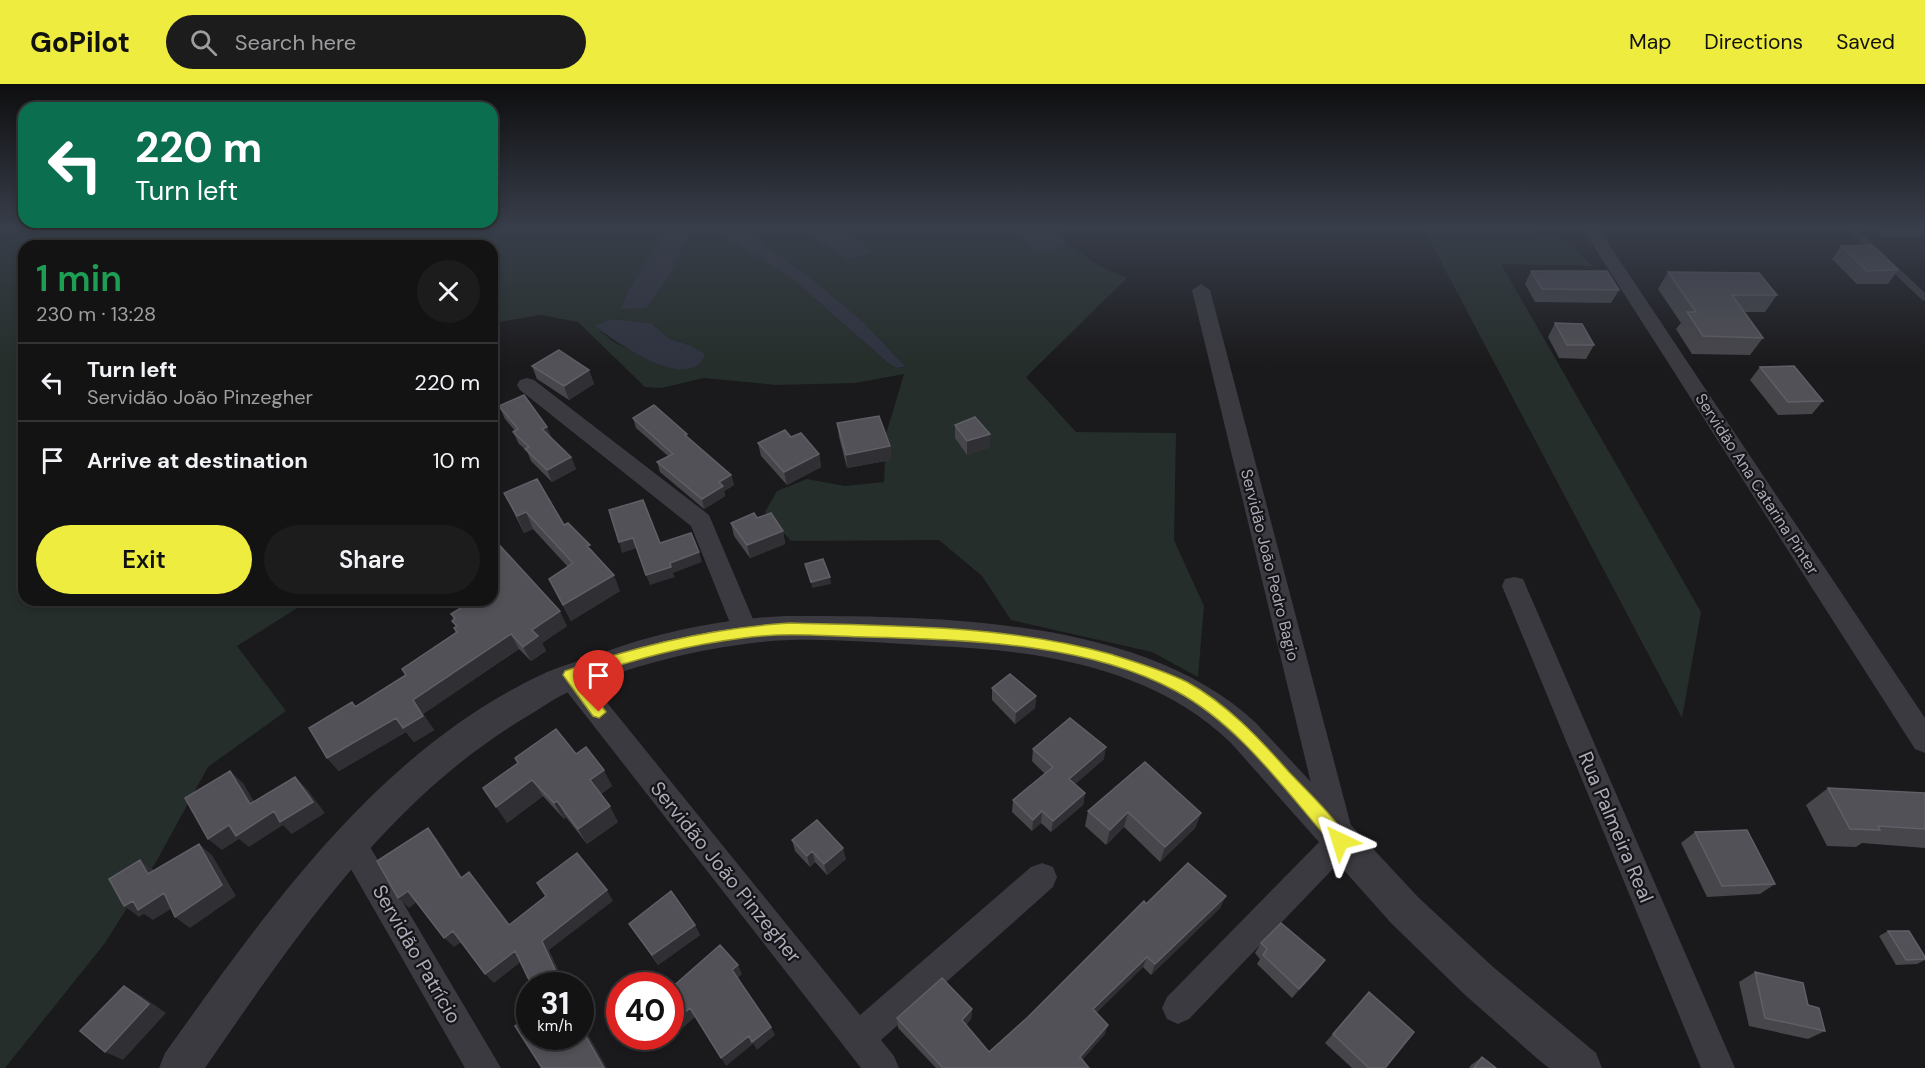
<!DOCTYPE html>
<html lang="en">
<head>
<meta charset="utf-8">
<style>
	:root { --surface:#141314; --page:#1d1c1d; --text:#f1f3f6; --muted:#9d9ea0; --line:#333234; --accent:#edec3f }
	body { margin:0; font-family:"DM Sans",sans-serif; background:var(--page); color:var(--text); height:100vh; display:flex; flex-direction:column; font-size:22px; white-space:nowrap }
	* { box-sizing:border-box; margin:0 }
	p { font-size:20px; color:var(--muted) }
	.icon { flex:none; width:33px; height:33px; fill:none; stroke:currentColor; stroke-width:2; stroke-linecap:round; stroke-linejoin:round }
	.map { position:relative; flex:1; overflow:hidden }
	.details { position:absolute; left:18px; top:156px; width:480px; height:366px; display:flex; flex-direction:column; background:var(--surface); border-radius:18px; box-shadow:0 3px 9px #0003,0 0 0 2px var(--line) }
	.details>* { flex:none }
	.banner { position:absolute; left:18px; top:18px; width:480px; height:126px; border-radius:18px; box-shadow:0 3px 9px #0003,0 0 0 2px var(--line); background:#0b6e4f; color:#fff; overflow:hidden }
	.speed { position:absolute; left:516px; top:888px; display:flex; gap:12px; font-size:30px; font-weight:700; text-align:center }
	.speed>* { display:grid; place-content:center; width:78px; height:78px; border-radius:50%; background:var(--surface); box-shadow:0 3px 9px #0003,0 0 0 2px var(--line); line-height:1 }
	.speed small { font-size:15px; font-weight:400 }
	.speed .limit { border:9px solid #d22; background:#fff; color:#111 }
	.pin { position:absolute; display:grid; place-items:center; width:51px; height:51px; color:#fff; margin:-62px -26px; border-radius:50% 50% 50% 0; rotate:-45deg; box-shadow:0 0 6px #0007 }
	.pin .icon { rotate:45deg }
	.me { position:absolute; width:66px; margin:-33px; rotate:319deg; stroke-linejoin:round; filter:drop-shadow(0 0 4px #0008) }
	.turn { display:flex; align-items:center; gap:21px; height:126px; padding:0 18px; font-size:27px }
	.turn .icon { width:78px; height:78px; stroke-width:2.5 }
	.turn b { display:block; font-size:42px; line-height:51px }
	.round { display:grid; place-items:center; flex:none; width:63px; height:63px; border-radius:32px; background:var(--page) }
	.overview { display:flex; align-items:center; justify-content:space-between; height:102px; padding:0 18px }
	h1 { font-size:36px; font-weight:600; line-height:45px; color:#1e9e55 }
	.primary-button { display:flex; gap:12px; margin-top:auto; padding:12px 18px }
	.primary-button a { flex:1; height:69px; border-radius:36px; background:var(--accent); color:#111; font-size:24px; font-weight:600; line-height:69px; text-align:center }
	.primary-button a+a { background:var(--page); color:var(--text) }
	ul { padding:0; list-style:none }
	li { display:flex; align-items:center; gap:18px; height:78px; padding:0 18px; border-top:2px solid var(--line) }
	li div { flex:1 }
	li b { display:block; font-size:22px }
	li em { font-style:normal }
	header { display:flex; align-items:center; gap:36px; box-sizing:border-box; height:84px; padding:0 30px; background:var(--accent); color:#111 }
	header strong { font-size:28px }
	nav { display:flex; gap:33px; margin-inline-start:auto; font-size:21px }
	.search { width:420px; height:54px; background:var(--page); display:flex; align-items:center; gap:15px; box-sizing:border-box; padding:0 21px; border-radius:33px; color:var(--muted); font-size:22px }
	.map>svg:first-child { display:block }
	.green { fill:#252e2a; fill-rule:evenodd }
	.water { fill:#2f333f }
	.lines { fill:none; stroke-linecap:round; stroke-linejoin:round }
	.service { fill:#3b3a40; fill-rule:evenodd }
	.minor { fill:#3b3a40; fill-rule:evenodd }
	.tertiary { fill:#3b3a40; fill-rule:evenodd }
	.wall { fill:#47464b }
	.shaded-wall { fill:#302f33 }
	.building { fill:#525157; stroke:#605f67; stroke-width:1.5 }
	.route { fill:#edec3f; stroke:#9a9929; stroke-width:1.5 }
	.labels { text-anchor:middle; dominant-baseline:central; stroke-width:4.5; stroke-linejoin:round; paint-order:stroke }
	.street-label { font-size:16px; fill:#acacbb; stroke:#151416 }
	.near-street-label { font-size:20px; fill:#acacbb; stroke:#151416 }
</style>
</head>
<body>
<header>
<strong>GoPilot</strong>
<div class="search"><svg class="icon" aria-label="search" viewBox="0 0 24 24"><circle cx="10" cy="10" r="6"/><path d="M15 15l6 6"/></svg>Search here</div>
<nav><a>Map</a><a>Directions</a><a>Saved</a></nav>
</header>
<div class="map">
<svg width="1925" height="984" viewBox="0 0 1925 984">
	<rect width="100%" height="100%" fill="#1a191b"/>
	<path class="green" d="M0,144H506L523,147L554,144H667L660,152L688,149L695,144H710L735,157L789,192L888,279L898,284L906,283C855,230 801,182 739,144H798L848,176L872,168L844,144H1018L1034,167L1051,168L1066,159L1101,183L1127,194L1026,293L1076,348L1176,349L1174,456L1204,522L1198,593L1152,568L1011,536L982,492L939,456L791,457L765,428L777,407L807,395L845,402L884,398L886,350L904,290L856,299L776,301L704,294L661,304L645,303L578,238L541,231L499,238L492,247V162H24V516H310L237,562L286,627L208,683L156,778L105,859L5,984H0ZM611,235L651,239L670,255L689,261L646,274L614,258L594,242Z
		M1423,144H1527L1564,157L1594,182L1501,180L1701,528L1682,634Z"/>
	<path class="water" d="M667,144H695L688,149L671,189L646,224L621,225L630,204Z
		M710,144H739L751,151L807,191L863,238L906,283L897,284L888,279L789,192Z
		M798,144H844L873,168L848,176Z
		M1018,144H1059L1066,159L1051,168L1034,167Z
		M611,235L651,239L670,255L689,261L705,270C690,312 615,257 594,242Z"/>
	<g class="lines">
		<path class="service" d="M1847,144H1856L1925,209V217L1922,216Z"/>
		<path class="minor" d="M1582,144H1598L1925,634V669L1915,665Z
			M1201,200L1210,206L1355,757L1350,767L1189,935L1178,940L1167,935L1162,924L1167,913L1324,753L1192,206Z
			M527,294L534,296L709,431L758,547L754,554L745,557L736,554L691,442L520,306L517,301L520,296Z
			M1514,493L1523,495L1526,502L1735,984H1701L1502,502L1505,495Z
			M570,581L579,584L860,931L1031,783L1042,779L1053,783L1057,793L1053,803L881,956L894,972L899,984H861L561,600L557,592L561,584Z
			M350,743L360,746L501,984H465L340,766L335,756L340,746Z"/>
		<path class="tertiary" d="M785,532C933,532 1140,532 1255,638L1418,813L1492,882L1596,969L1602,984H1549L1540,977L1464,910L1391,839L1231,659C1154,584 1039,566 935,562C873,559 806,551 745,560C685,568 628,583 573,606C558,612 544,622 531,630C389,713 296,852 205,984H159L165,969C269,824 379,665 547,588C564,581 582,576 599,570C658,548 722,535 785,532Z"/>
	</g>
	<path class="wall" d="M1874,144H1925V146L1919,153H1883Z
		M1841,162L1898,186L1888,200H1857L1832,175Z
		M1531,187L1619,206L1611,219L1535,218L1525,200Z
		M1668,188L1777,211L1765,228H1744L1763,254L1750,271L1692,270L1676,245L1681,239L1658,205Z
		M1555,239L1594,261L1586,275L1559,274L1548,253Z
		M532,282L589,286L594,300L569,316L537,295Z
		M1760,283L1823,317L1812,330L1778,331L1750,296Z
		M499,322L552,355L571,373L576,385L552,398L531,377L527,367L519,360L513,348L515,347L505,335Z
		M633,334L688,355L731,391L734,401L724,407L725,412L704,425L660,388L657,378L668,372L636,344Z
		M837,339L890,362L891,376L847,384L839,353Z
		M955,341L990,350V363L967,371L955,354Z
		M791,353L819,370L821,383L787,401L761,372L758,359Z
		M504,409L564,441L593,467L620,507L571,537L549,495L568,483L533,445L524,449Z
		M757,434L783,447L785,460L750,474L734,452L731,439Z
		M451,530L567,542L542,559L546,567L531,577L519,565L423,630L434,646L414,658L406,648L339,687L327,674L352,618L356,622L406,591L456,549L454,544L456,543L452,537L454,536Z
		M992,604L1036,612L1035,624L1015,640L992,616Z
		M1033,665L1104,675L1075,700L1085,709L1083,721L1051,748L1041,739L1032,747L1012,728L1013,716L1045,690L1032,677Z
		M576,670L612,702L601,710L618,738L587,760L566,733L564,735L543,712L507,739L518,679L515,674Z
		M1828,704L1925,709V764L1862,759L1856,763L1827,762L1806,721Z
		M1088,727L1201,729L1195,744L1160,778L1124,743L1106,761L1085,742Z
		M1695,748L1775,800L1760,810L1707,813L1681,759Z
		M792,756L846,775L827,791L815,778L810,783L795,767Z
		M1226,812L1220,824L1151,891L1143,883L1096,929L1105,950L1082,976L1089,984H936L898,944L897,934L972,925L971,935L966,941L989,968L1028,933L1146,820Z
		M629,840L695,841L700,851L658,881Z
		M1888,847L1925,873V876L1917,880L1896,881L1879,852Z
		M1261,859L1325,876L1318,886L1292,914L1257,880L1260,875L1255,869Z
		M1755,888L1808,921L1825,947L1808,955L1749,942L1739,898Z
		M1369,908L1385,984H1352L1325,959Z
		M1482,973L1496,984H1469L1471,981Z"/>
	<path class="shaded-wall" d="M589,286L594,300L569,316L564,302Z
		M547,343L552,355L542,345Z
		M990,350V363L967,371V357Z
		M890,362L891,376L847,384L846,371Z
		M819,370L821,383L787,401L784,388Z
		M571,373L576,385L552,398L547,386Z
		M731,391L734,401L724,407L725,412L704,425L702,415L719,398Z
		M526,428L533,445L524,449L517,432Z
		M783,447L785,460L750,474L747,461Z
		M633,454L637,464L622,469L619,458Z
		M699,468L702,478L673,489L675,493L650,501L646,491L670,479Z
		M614,491L620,507L571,537L563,521Z
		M830,493L831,500L812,504L811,498Z
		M560,527L567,542L542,559L546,567L531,577L523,563L532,546Z
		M511,550L519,565L423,630L434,646L414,658L406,648L339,687L327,674Z
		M1036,612L1035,624L1015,640L1016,628Z
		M1106,663L1104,675L1067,707L1069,695Z
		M604,686L612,702L598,712L590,696Z
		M230,687L243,699L262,731L250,720Z
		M295,693L307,705L325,729L292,750L283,741L249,763L239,755L222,766L208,755Z
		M532,696L543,712L507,739L496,723Z
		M1085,709L1083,721L1051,748L1053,737Z
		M557,717L566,733L564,735L554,719Z
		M610,722L618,738L587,760L578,745Z
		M1042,727L1041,739L1032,747L1033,736Z
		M1128,728L1124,743L1106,761L1110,746Z
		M1201,729L1195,744L1160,778L1165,763Z
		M428,744L437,755L470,805L461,794Z
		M199,760L212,771L236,812L190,844L175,833Z
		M843,764L846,775L827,791L824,780Z
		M812,767L815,778L810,783L807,772Z
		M140,776L155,787L148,790Z
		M469,788L478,799L517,851L509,841Z
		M607,806L613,817L549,866L565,900L562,902H551L547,897L542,857Z
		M408,807L418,817L409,824L398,814Z
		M164,809L179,820L153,836L144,830L139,833L124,822L133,817Z
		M1226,812L1220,824L1151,891L1155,880Z
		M695,841L700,851L658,881L652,871Z
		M453,847L463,857L454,863L444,854Z
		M515,867L523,876L494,899L485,890Z
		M1147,873L1143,883L1090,935L1093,925Z
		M1325,876L1318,886L1292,914L1299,905Z
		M738,881L742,890L737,895L732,886Z
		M124,902L140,911L166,929L123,976L105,968Z
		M690,924L695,933L667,958L663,952H670V941Z
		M972,925L971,935L962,945V936Z
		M580,939L586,947L607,984H604L580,942Z
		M1108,941L1105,950L1077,982L1080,973Z
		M771,943L775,951L757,966L752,958Z
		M749,952L753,960L726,982L721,974Z"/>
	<path class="building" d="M1872,161L1898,186L1867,187L1841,162Z
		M1531,187H1607L1619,206L1542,205Z
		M1668,188L1759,189L1777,211H1732L1763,254L1703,252L1687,228H1696Z
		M1555,239L1582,240L1594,261H1567Z
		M559,266L589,286L564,302L532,282Z
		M1794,282L1823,317L1788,318L1760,283Z
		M524,311L547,343L542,345L571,373L547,386L525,365L529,363L513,348L518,345L499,322Z
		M654,321L687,350L685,351L731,391L719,398L723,402L702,415L657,378L673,370L633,334Z
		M879,332L890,362L846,371L837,339Z
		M975,333L990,350L967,357L955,341Z
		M785,346L791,353L801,349L819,370L784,388L758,359Z
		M537,395L564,441L568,439L590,461L587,462L614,491L563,521L549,495L573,479L526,428L517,432L504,409Z
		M643,416L660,459L691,449L699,468L670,479L671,483L646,491L633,454L619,458L609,426Z
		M754,429L757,434L771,429L783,447L747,461L731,439Z
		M492,453L560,527L532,546L538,552L523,563L511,550L413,616L423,632L403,644L396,634L327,674L309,644L352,618L355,623L406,591L402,585L457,548L454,544L457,542L452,537L455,534L451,530L474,516H492Z
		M823,475L830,493L811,498L805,480Z
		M1010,590L1036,612L1016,628L992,604Z
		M1070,634L1106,663L1069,695L1085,709L1053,737L1042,727L1033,736L1013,716L1053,683L1033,665Z
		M556,645L576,670L586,663L604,686L590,696L610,722L578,745L557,717L554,719L532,696L496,723L483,704L518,679L515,674Z
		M1145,678L1201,729L1165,763L1128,728L1110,746L1088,727Z
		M230,687L250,720L295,693L313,718L280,738L274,727L236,752L229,741L208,755L185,714Z
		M1828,704L1925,709V745L1878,742L1880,746L1850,745Z
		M817,736L843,764L824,780L812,767L807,772L792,756Z
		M428,744L461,794L469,788L509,841L546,812L537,799L577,769L607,806L542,857L557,890L547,897L551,902H532L515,867L485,890L453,847L444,854L408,807L398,814L377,777Z
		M1747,746L1775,800L1722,802L1695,748Z
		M199,760L222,801L175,833L164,809L138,826L133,817L124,822L109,795L140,776L148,790Z
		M1188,779L1226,812L1155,880L1147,873L1093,925L1108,941L1080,973L1089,984H943L897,934L942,894L972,925L962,936L989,968L1028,933L1144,817L1146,820Z
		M671,807L695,841L652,871L629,840Z
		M1281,839L1325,876L1299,905L1263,871L1267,865L1261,859Z
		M1888,847H1909L1925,873V875L1906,876Z
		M720,861L738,881L732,886L771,943L752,958L749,952L721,974L690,924L670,941V905Z
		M1755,888L1803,899L1808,921L1819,924L1825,947L1765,934Z
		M124,902L149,920L105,968L80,947Z
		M1369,908L1414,948L1385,984H1369L1333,950Z
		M530,932V952H580V942L604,984H542L515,942Z
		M1482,973L1496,984H1474Z"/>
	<linearGradient id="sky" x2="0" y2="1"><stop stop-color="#0e0e0f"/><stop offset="0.51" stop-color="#383e4a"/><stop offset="1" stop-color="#383e4a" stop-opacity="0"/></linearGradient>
	<rect width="1925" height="281" fill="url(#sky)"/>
	<path class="route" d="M790,539C897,542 1006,541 1110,570C1136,578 1163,586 1187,598C1227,620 1259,654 1289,688C1305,705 1339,737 1348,757L1346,762L1340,764L1334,762C1286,708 1241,642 1176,607C1086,558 966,556 866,553C825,552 784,548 743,554C687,561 634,575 581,594L606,628L599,634L593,632L563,591L565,587C639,561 711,544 790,539Z"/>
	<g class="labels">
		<g class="street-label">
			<text transform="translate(1757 400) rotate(57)">Servidão Ana Catarina Pinter</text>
			<text transform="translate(1270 481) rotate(76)">Servidão João Pedro Bagio</text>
		</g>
		<g class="near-street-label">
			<text transform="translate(1616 743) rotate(67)">Rua Palmeira Real</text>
			<text transform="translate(726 788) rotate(51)">Servidão João Pinzegher</text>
			<text transform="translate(417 870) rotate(60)">Servidão Patrício</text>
		</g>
	</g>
</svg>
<div class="speed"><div>31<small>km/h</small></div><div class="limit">40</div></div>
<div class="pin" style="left:599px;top:628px;background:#d93025"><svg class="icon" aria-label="arrive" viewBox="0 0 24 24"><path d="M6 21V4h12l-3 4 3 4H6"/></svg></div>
<svg class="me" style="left:1340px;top:757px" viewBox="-20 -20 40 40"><path d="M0-17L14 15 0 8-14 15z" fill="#edec3f" stroke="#fff" stroke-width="4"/></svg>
<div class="banner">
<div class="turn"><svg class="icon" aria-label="left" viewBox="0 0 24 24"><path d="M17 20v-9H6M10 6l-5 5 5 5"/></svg><div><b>220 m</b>Turn left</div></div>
</div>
<section class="details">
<div class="overview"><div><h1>1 min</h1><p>230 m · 13:28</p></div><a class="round"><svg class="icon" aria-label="close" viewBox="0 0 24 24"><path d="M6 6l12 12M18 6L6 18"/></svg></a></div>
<ul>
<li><svg class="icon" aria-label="left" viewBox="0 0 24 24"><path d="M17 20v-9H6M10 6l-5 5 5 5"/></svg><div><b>Turn left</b><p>Servidão João Pinzegher</p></div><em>220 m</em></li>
<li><svg class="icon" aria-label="arrive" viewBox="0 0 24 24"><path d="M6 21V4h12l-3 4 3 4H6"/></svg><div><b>Arrive at destination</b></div><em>10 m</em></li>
</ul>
<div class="primary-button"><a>Exit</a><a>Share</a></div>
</section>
</div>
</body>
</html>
